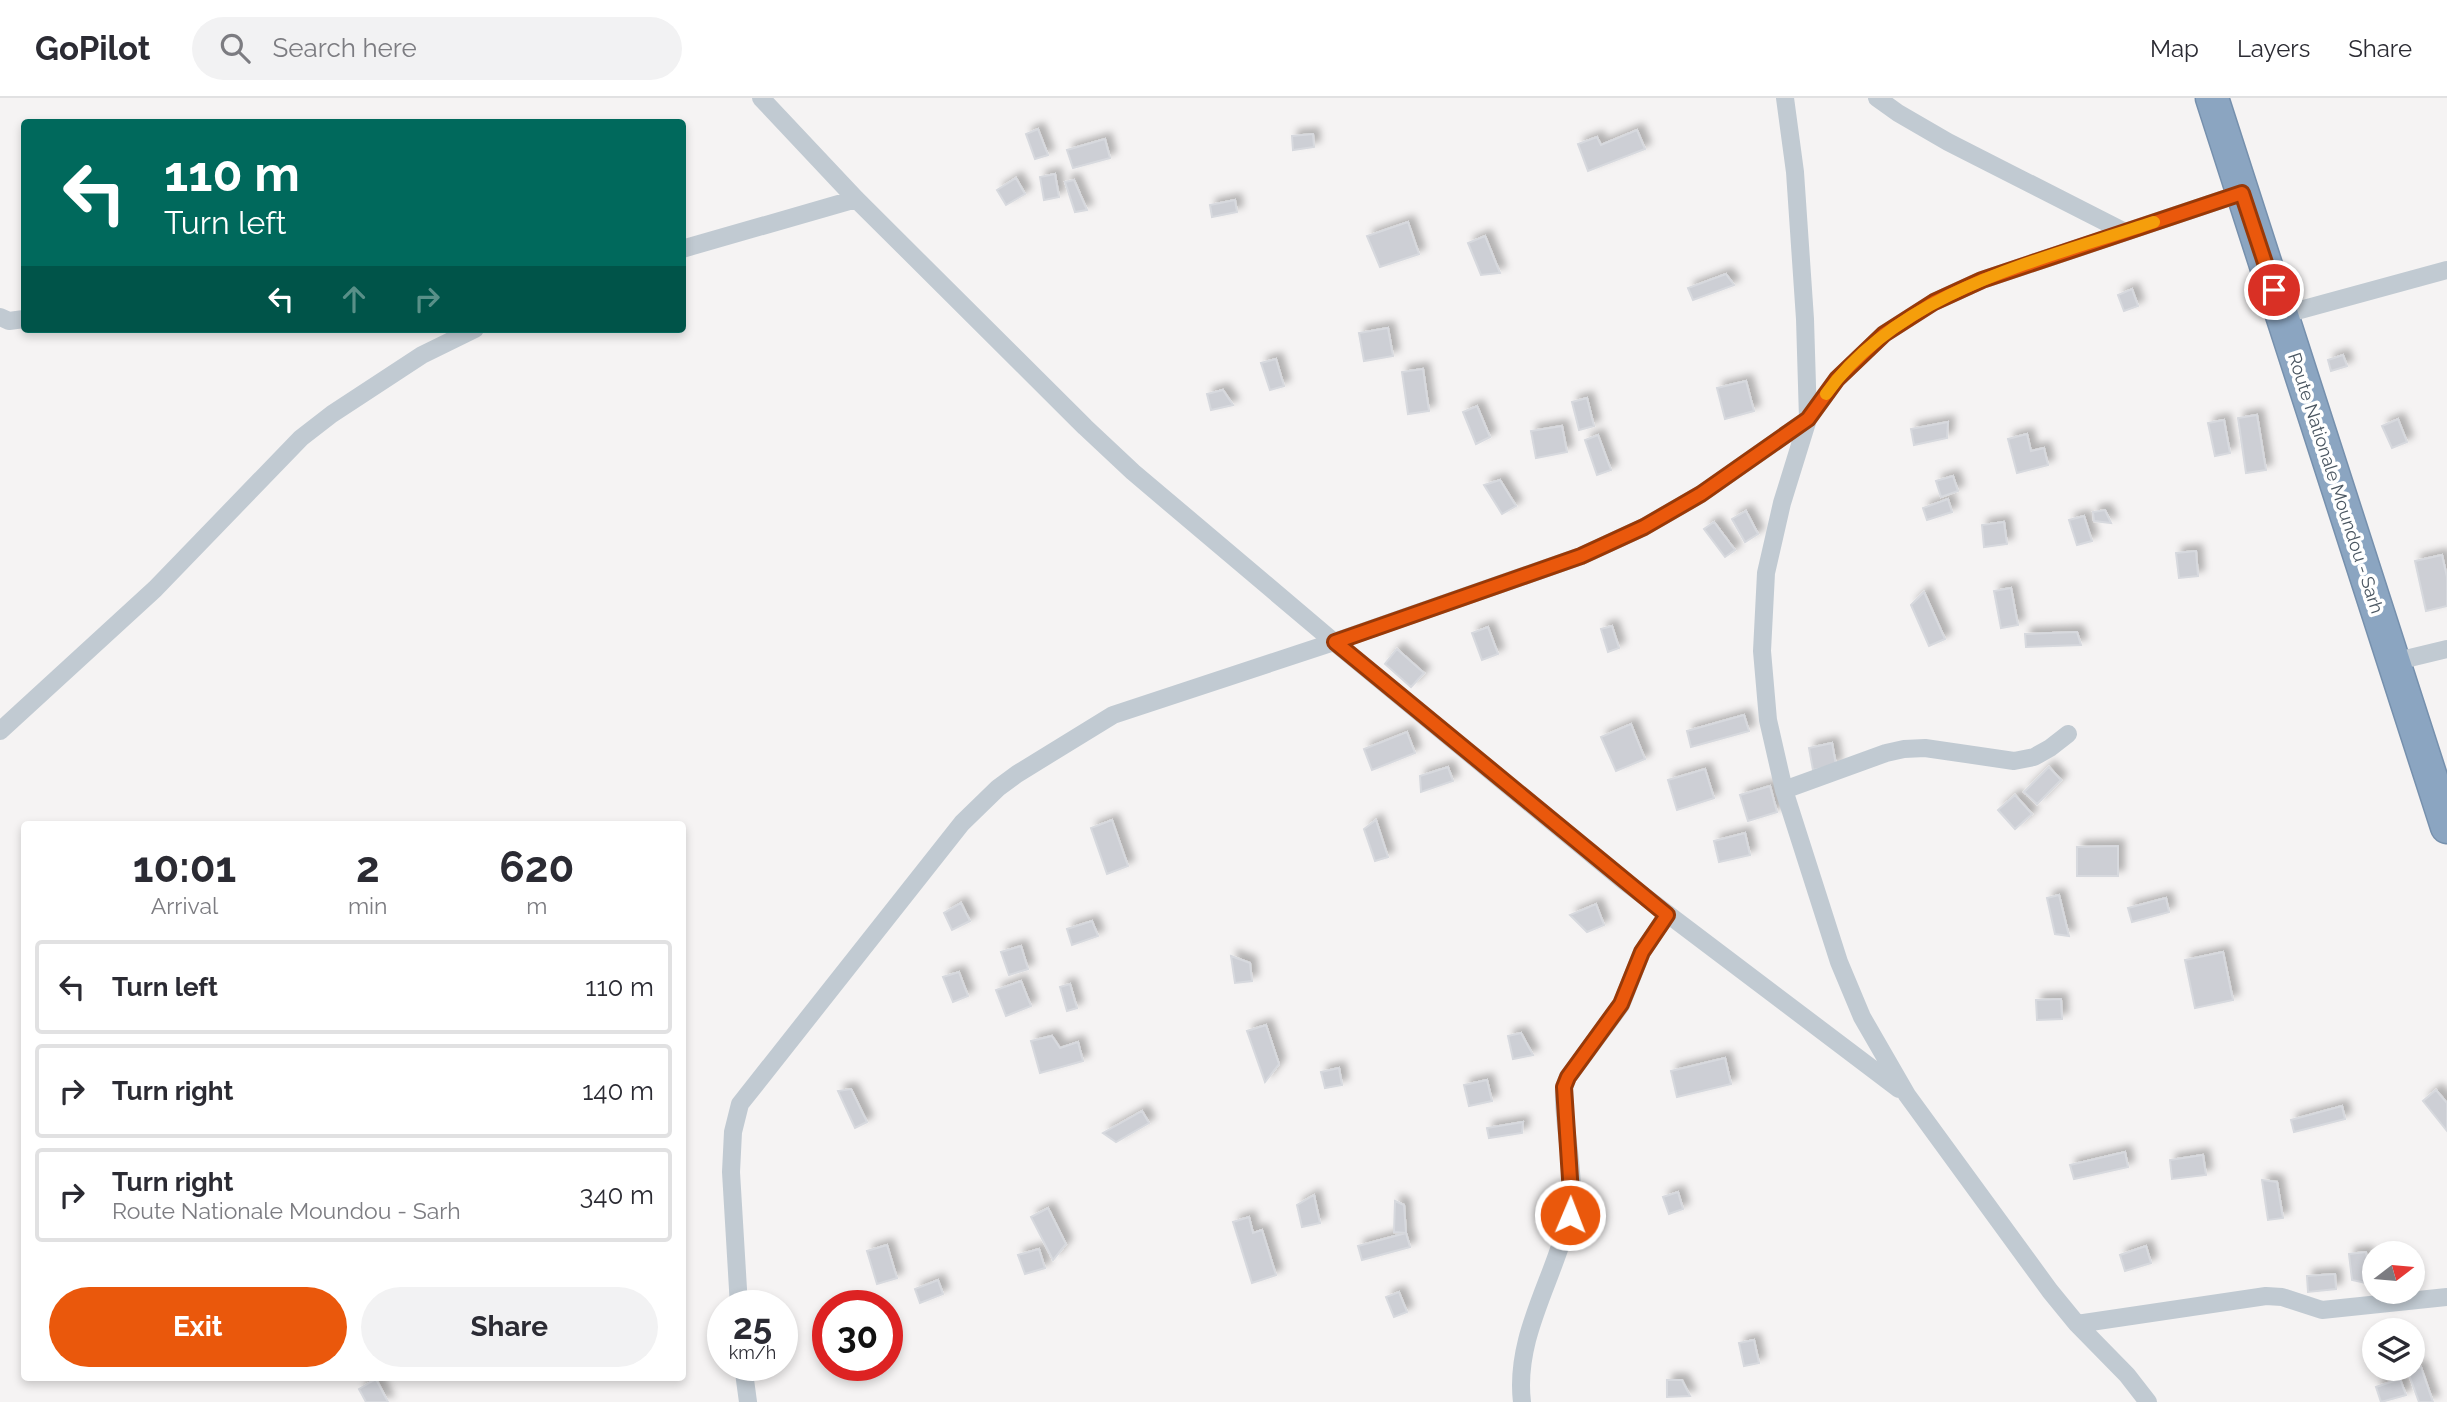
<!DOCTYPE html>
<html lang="en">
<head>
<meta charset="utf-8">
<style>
	:root { --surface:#fff; --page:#f2f2f3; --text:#2b2b33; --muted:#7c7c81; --line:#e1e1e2; --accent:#ea580c }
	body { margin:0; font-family:Raleway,sans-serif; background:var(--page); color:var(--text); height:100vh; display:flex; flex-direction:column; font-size:26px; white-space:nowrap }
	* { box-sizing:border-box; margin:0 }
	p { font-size:23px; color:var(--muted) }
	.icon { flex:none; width:38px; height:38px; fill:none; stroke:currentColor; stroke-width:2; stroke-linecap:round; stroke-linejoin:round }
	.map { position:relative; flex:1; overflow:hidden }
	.panel { position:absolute; left:21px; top:723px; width:665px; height:560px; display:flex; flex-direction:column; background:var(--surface); border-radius:7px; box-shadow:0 4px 10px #0003 }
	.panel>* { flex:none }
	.top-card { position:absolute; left:21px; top:21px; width:665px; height:214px; border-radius:7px; box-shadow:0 4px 10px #0003; background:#00695c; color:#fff; overflow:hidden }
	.needle { width:46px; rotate:74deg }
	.tools { position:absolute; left:2362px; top:1143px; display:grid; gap:14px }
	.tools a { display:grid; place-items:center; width:63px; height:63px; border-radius:50%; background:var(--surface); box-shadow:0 4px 10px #0003; font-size:35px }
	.speed { position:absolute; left:707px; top:1192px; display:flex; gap:14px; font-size:35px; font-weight:700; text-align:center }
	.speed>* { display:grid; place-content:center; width:91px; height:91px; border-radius:50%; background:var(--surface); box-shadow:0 4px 10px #0003; line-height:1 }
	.speed small { font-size:18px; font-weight:400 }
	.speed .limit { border:10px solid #d22; background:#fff; color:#111 }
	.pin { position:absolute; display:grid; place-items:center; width:60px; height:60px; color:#fff; margin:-30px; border:4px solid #fff; border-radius:50%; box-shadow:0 2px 7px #0007 }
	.me { position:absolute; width:77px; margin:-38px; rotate:1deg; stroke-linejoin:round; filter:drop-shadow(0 0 5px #0008) }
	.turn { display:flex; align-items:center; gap:24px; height:147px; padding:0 28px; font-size:32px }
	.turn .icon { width:91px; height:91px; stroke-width:2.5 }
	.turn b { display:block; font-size:49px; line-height:60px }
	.lanes { display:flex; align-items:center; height:66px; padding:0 28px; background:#0003; justify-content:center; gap:35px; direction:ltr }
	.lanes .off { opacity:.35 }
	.eta { display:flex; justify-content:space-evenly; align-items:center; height:119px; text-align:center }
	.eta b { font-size:42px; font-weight:700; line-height:49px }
	.cta { display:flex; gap:14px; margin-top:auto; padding:14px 28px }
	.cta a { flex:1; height:80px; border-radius:42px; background:var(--accent); color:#fff; font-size:28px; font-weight:700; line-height:80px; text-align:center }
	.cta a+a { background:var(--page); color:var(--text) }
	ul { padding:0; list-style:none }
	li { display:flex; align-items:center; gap:21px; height:94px; margin:0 14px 10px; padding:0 14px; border:4px solid var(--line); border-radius:7px }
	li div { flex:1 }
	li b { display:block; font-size:26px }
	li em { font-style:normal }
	header { display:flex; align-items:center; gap:42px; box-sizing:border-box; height:98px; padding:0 35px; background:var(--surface); border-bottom:2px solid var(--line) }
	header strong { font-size:33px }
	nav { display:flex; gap:38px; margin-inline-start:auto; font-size:24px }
	.search { width:490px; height:63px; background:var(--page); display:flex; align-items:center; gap:18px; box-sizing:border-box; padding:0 24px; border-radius:38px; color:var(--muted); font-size:26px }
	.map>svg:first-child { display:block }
	.building { fill:#cdcfd5; stroke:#d7d9de; stroke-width:2; filter:url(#shadow) }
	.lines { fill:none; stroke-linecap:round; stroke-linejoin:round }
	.highway-casing { stroke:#7690ad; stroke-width:35 }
	.street { stroke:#c1cad2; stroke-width:18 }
	.highway { stroke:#8ba5c1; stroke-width:32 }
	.route-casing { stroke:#983908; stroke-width:18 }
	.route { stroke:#ea580c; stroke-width:12 }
	.slow { stroke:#f59e0b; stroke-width:12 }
	.labels { text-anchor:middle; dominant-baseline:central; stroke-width:7; stroke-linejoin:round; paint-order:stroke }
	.street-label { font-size:18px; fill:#4a5661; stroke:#fff }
</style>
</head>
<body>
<header>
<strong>GoPilot</strong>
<div class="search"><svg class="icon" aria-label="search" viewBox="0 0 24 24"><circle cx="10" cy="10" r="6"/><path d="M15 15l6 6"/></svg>Search here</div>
<nav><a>Map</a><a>Layers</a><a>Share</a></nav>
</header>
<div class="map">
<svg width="2447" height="1304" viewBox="0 0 2447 1304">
	<defs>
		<filter id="shadow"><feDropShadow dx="6" dy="-6" stdDeviation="3.5" flood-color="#0004"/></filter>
	</defs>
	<rect width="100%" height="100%" fill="#f5f3f3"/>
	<path class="building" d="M1038,31L1048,57L1035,61L1026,36Z
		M1637,32L1645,51L1588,73L1578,46L1597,39L1601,47Z
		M1313,36L1314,49L1293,52L1292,38Z
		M1105,41L1110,60L1073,70L1067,52Z
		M1055,76L1059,99L1044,102L1040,79Z
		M1016,80L1025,96L1006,107L997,92Z
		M1074,82L1087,112L1075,114L1065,84Z
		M1235,102L1237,114L1212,119L1210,107Z
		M1408,124L1419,156L1380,169L1367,138Z
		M1485,138L1500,175L1481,177L1468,145Z
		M1726,176L1734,187L1693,202L1688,190Z
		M2132,191L2138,208L2124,213L2118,197Z
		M1388,230L1393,258L1364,263L1359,235Z
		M2343,257L2347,268L2331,273L2328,262Z
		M1276,261L1284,288L1270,292L1261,265Z
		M1423,271L1429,313L1408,316L1402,274Z
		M1746,283L1754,313L1725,321L1717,290Z
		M1223,292L1233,307L1211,312L1207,296Z
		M1587,300L1594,328L1579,332L1572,304Z
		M1477,308L1490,339L1476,346L1463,314Z
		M2257,317L2266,372L2246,375L2238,320Z
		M2398,321L2407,344L2392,350L2382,328Z
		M2224,322L2230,355L2215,358L2208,325Z
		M1948,324L1947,340L1914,347L1911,331Z
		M1562,328L1567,354L1536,360L1531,333Z
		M2027,336L2031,353L2044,350L2048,367L2017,375L2008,341Z
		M1598,337L1611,372L1597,377L1585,342Z
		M1953,378L1958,393L1941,399L1936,383Z
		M1500,382L1516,408L1502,416L1484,387Z
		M1948,401L1952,414L1927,422L1923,410Z
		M2105,412L2111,425L2094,423L2093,414Z
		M1746,413L1758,436L1745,444L1732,421Z
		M2084,418L2092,443L2077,447L2069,422Z
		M1714,424L1735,452L1725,459L1704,431Z
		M2004,424L2007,446L1984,449L1982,427Z
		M2196,453L2198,478L2179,480L2176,455Z
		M2442,457L2447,479V508L2426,513L2415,463Z
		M2011,490L2018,527L2001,530L1994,493Z
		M1924,494L1945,541L1929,548L1911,507Z
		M1612,528L1619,550L1608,554L1601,531Z
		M1488,529L1498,556L1482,562L1472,535Z
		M2077,534L2081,547L2026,549L2025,536Z
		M1397,551L1424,575L1411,589L1385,566Z
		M1744,617L1749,633L1691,649L1687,633Z
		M1631,626L1645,661L1616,673L1601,639Z
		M1407,634L1415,655L1372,672L1364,651Z
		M1832,645L1836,667L1813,672L1809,650Z
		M1448,669L1453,683L1421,694L1420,678Z
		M2049,669L2061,682L2037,706L2024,694Z
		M1705,671L1714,700L1677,712L1668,682Z
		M1770,688L1777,714L1748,723L1740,697Z
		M2015,697L2032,716L2015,731L1998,712Z
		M1112,722L1128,768L1107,776L1091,730Z
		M1376,722L1388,759L1375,763L1364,731Z
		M1745,735L1750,757L1719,764L1714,743Z
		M2118,748V778H2077V749Z
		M2059,797L2069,838L2055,836L2047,800Z
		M2166,800L2169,814L2132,824L2128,810Z
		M961,805L970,823L952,832L944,815Z
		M1596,806L1604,827L1587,834L1570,817Z
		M1092,823L1098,838L1072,847L1067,831Z
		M1021,848L1028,871L1009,877L1001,854Z
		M2223,854L2233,902L2195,910L2185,862Z
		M1231,858L1250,865L1252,883L1235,885Z
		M959,874L968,898L953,904L943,879Z
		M1021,883L1031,908L1006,918L996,892Z
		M1070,886L1077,910L1067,913L1060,889Z
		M2061,901L2062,921L2037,922L2036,902Z
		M1266,927L1279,966L1265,984L1247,933Z
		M1521,935L1533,957L1513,961L1508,938Z
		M1052,938L1060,950L1078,944L1083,963L1040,975L1031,943Z
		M1725,960L1731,986L1677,999L1671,973Z
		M1339,970L1342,987L1325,990L1321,974Z
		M1487,982L1492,1003L1469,1008L1464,987Z
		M851,991L867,1024L855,1030L838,993Z
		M2436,992L2447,1005V1033L2423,1003Z
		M2342,1008L2345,1021L2294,1034L2291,1022Z
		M1142,1013L1149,1025L1116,1044L1103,1035Z
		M1523,1024L1522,1035L1489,1040L1487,1030Z
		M2125,1054L2128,1069L2074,1081L2070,1067Z
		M2203,1057L2206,1077L2172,1081L2170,1062Z
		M2262,1082L2277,1084L2283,1120L2268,1122Z
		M1678,1094L1683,1111L1669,1116L1663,1099Z
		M1314,1097L1320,1125L1302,1129L1297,1107Z
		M1395,1103L1404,1107L1406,1135L1394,1134Z
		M1048,1110L1066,1146L1053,1162L1031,1119Z
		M1249,1119L1253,1135L1262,1132L1276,1177L1252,1185L1233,1124Z
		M1406,1135L1410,1149L1362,1162L1358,1148Z
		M887,1147L897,1180L877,1186L867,1153Z
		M2146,1148L2151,1165L2125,1173L2120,1157Z
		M1039,1151L1045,1170L1025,1176L1018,1157Z
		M2366,1154L2370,1186L2352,1182L2349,1156Z
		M2335,1176L2336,1191L2308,1194L2307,1178Z
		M938,1182L943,1196L920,1205L915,1191Z
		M1399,1194L1407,1214L1394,1219L1386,1199Z
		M1754,1242L1759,1265L1744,1268L1739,1245Z
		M2421,1269L2433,1304H2419L2408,1274Z
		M376,1281L388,1304H366L359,1291Z
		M2400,1281L2406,1297L2381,1304L2376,1289Z
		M1667,1282H1682L1690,1298L1667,1299Z"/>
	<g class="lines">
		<defs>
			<path id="highway" d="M2212,0L2447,729"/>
		</defs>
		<use href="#highway" class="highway-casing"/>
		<path class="street" d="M761,0L856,101L1085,329L1133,374L1334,544L1624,783L1899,991
			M1785,0L1795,74L1805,221L1808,321
			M1877,0L1898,15L1948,44L2125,134
			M682,151L856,101
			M2282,217L2447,172
			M0,219L9,223L24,221
			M2393,564L2447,551
			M0,633L155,491L301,340L332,316L422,257L475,231
			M1784,692L1886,655L1904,651L1925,650L2014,663L2034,659L2050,650L2068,636
			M739,1208L731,1074L733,1034L740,1006L962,725L998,690L1017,676L1113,617L1334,544L1581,458L1644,429L1701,396L1808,321
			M2077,1226L2266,1198L2282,1199L2322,1212L2447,1199
			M743,1267L748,1304
			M1522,1304C1514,1238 1555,1180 1569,1118C1578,1080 1562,1029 1564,989L1568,979L1621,907L1642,854L1667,817
			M2148,1304L2127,1277L2077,1226L2050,1193L1907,997L1862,919L1839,864L1784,692L1768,622L1762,553L1766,475L1782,405L1808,321L1837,281L1884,236L1934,204L1982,182L2242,95"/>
		<use href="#highway" class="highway"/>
	</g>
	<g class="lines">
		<defs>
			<path id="route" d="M1570,1117L1571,1096L1564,989L1568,979L1621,906L1642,854L1667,817L1335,544L1581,458L1644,429L1701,396L1808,321L1837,281L1884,236L1934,204L1982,182L2242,95L2274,192"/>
		</defs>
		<use href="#route" class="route-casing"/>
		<use href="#route" class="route"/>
		<path class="slow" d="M1826,296C1901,192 2038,163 2154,124"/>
	</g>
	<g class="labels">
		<g class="street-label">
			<text transform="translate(2336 385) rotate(72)">Route Nationale Moundou - Sarh</text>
		</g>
	</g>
</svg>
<div class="tools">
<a><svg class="needle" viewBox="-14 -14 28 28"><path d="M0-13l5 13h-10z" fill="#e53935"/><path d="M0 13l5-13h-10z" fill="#7c7c81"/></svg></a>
<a><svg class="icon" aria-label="layers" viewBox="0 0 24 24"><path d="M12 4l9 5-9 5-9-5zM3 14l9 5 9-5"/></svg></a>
</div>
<div class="speed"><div>25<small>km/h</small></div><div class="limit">30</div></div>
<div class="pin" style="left:2274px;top:192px;background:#d93025"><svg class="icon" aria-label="arrive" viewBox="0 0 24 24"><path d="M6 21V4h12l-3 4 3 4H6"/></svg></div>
<svg class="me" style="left:1570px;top:1117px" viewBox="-20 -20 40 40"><circle r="17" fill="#ea580c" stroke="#fff" stroke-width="3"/><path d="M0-11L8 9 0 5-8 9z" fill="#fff"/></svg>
<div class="top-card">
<div class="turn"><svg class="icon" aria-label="left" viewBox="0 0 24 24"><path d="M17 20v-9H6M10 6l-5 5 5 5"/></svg><div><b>110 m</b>Turn left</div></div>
<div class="lanes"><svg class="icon" aria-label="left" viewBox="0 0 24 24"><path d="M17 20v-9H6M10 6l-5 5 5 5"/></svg><svg class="icon off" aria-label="ahead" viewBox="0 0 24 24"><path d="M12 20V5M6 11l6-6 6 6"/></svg><svg class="icon off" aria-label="right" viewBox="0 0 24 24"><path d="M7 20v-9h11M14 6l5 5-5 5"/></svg></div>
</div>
<section class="panel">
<div class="eta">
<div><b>10:01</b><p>Arrival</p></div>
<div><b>2</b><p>min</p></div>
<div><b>620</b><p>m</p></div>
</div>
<ul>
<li><svg class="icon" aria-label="left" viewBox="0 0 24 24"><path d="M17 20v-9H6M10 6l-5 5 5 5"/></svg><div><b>Turn left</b></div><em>110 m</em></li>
<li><svg class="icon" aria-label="right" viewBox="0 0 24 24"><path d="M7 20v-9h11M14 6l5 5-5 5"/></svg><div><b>Turn right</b></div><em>140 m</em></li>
<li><svg class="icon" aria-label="right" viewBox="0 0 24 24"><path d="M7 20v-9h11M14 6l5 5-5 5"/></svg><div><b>Turn right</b><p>Route Nationale Moundou - Sarh</p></div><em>340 m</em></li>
</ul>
<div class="cta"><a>Exit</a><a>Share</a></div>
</section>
</div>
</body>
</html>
